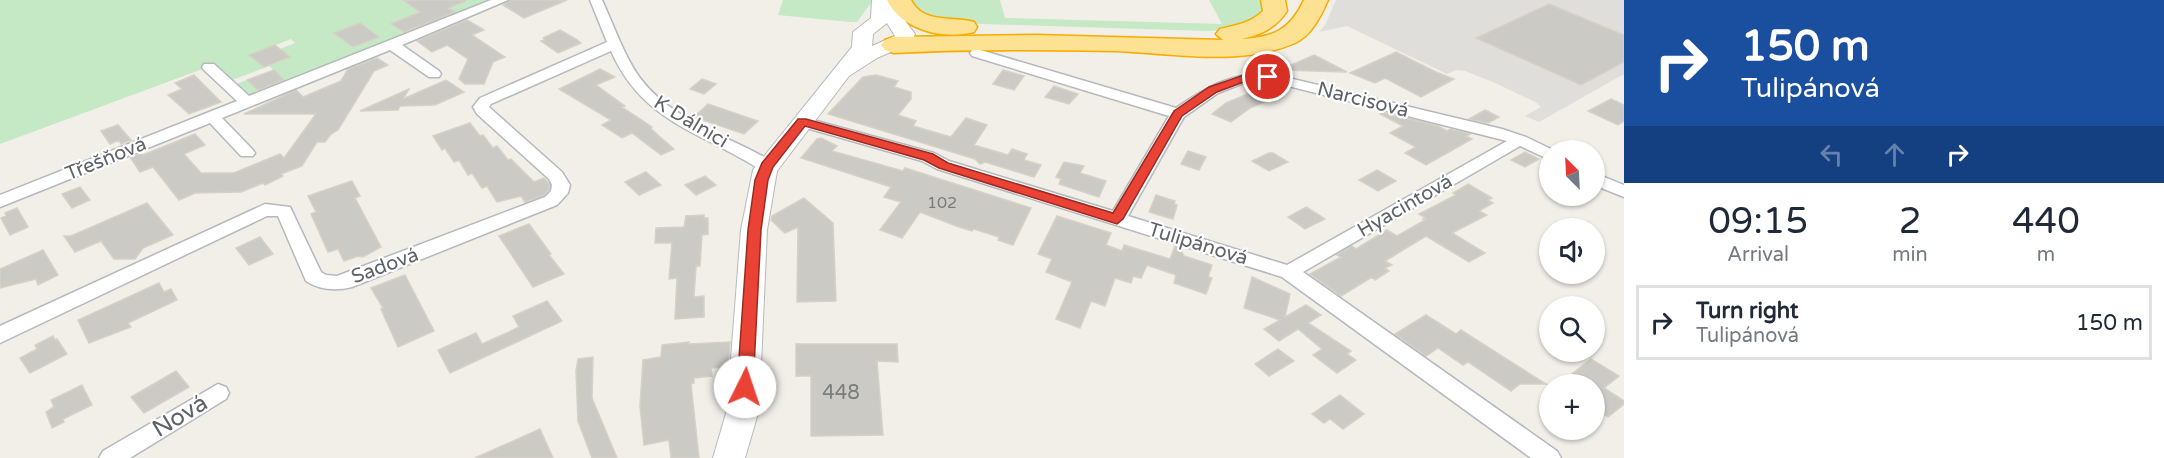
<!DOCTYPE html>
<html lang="en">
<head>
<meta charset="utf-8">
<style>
	:root { --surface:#fff; --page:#f2f2f3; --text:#1f2937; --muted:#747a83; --line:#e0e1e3 }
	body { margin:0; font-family:"Varela Round",sans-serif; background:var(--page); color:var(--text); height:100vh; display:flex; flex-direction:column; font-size:22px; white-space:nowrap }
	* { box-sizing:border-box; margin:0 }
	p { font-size:20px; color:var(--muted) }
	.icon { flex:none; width:33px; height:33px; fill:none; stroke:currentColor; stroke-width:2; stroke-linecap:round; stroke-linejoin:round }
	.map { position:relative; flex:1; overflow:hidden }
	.panel { display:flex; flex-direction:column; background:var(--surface); width:540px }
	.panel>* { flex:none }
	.top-card { background:#1a4fa0; color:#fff; overflow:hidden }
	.needle { width:39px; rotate:336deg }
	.tools { position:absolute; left:1539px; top:140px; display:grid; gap:12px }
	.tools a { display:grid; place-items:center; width:66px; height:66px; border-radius:50%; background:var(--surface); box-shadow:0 2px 4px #0004; font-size:30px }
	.pin { position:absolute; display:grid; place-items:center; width:51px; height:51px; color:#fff; margin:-26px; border:3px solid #fff; border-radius:50%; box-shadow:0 2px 6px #0007 }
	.me { position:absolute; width:66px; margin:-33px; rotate:4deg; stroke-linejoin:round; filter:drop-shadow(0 0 4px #0008) }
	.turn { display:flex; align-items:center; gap:21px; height:126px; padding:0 18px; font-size:27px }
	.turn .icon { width:78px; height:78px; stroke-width:2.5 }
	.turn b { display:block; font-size:42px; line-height:51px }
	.lanes { display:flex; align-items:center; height:57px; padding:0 18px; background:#0003; justify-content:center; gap:30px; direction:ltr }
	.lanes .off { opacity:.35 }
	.eta { display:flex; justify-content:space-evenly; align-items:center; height:102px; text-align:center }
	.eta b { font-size:36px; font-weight:600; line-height:42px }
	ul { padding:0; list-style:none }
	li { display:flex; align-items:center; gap:18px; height:75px; margin:0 12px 9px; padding:0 6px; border:3px solid var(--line); border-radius:0px }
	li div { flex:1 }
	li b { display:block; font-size:22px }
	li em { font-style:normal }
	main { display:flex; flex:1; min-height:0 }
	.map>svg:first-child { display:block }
	.industrial { fill:#e0deda }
	.green { fill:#c5e8c5; fill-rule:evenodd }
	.building { fill:#cccac5; stroke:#d6d1c6; stroke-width:1.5 }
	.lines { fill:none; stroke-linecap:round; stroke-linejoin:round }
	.street-casing { stroke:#b5b8bc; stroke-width:3 }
	.secondary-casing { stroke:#b6babf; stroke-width:2 }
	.highway-casing { stroke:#f9ab00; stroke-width:3 }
	.street { fill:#fff; fill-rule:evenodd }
	.secondary { fill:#fff; fill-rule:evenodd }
	.highway { fill:#fde293; fill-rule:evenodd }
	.route { fill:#ea4335; stroke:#982c22; stroke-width:1.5 }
	.labels { text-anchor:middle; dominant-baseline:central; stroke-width:4.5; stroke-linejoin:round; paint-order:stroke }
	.number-label { font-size:16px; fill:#7a7d7f }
	.street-label { font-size:20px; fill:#5f6368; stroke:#fff }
	.near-number-label { font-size:20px; fill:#7a7d7f }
	.near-street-label { font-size:24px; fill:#5f6368; stroke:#fff }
</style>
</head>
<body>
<main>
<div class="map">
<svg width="1624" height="458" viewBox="0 0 1624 458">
	<rect width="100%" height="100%" fill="#f1efe8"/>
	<path class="industrial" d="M1336,0H1624V74L1539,122L1525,116L1541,107L1537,103L1493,82L1465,71L1456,70L1447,74L1347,26L1319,32L1325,25Z"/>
	<path class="green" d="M0,0H443L446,9L468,0H493L254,94H247L236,84L247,80L256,89L282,78L269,66L232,80L216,64L0,144ZM291,39L295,43L280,49L289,58L271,65L250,55Z
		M783,0H873L857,22H850L778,15Z
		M904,0H1000L1005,18L1222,24L1209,0H1268L1261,19L1222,30L1208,31L950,23L932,21Z"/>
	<path class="building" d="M403,0H466V1L448,8L455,12L404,32L391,24L420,12Z
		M510,0H567L524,18L503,5Z
		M1549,4L1624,35V62L1581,85L1476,38Z
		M467,20L484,30L472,35L505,57L493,62L484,84H465L459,79L468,59L447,45L432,52L417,41Z
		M360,23L379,37L353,47L334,33Z
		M560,30L576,39L581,43L558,53L541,41L545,40L543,38Z
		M275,45L290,57L264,67L249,55Z
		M1396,52L1436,72L1454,79L1421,97L1385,78L1375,83L1350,73Z
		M1314,55L1347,72L1280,70Z
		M377,58L388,65L374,71L338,130L331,134L325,142H317L302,166L281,174L283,176L265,185L263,183L241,192L195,193L179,200L153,167L140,172L130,157L141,153L143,155L195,134L205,145L184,154L201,173H234L280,154L284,158L316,114H244L296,90L303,97L341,81L348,69Z
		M600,69L615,77L596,85L625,106L622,107L652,127L651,129L674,149L661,155L632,133L622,138L602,125L611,120L559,89Z
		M274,70L284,80L258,90L247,80Z
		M1003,70L1024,76L1014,90L993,84Z
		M194,75L221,102L189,114L168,95L182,89L175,83Z
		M876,75L898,81L894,87L911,92V99L898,115L916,121L913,126L951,137L966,118L987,125L974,145L1008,155L1012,149L1027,154L1024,160L1041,165L1034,177L985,162L980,164L975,159L828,114L863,77Z
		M702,79L716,84L704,94L690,89Z
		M446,80L464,92L435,105L400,106L398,110L360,111L409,89L403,99Z
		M1054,86L1078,94L1069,104L1045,97Z
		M1262,88L1276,97L1250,108L1231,122L1212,114L1226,103Z
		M1611,99L1624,105V121L1618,125L1588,111Z
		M708,104L758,121L744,134L694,117Z
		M1485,110L1499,117L1488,123L1469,119Z
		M1381,112L1438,126L1447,131L1450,129L1470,134L1466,136L1472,139L1426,165L1405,153L1416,147L1390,133L1403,126L1380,114Z
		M470,123L480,136L483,135L493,148L497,146L508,160L511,159L534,182L544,178L550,185L549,190L544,195L525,202L521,196L497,202L487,186L482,188L472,173L468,175L459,160L454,162L445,148L442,150L433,136Z
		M118,125L131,140L121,144L119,140L110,144L101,131Z
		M821,138L837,146L832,151L903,171L905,168L1031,208L1013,245L998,240L999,237L974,229L972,231L959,227L920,212L902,238L880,230L901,202L884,197L891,187L801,158L817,139Z
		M1188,151L1206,157L1199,170L1181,164Z
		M1525,152L1539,159L1525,167L1511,160Z
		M1269,153H1273L1288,162L1269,171L1252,161Z
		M1064,162L1084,166L1080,173L1106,181L1099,197L1059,184L1061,179L1056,177Z
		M1377,170L1396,181L1378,191L1359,180Z
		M646,172L661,185L639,195L625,182Z
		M705,176L716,185L696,195L685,185Z
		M352,181L360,196L355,198L381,247L363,257L358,256L344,261L338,249L328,252L311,214L316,212L308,196Z
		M1468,184L1492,198L1488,200L1493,203L1479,211L1487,215L1452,233L1485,253L1469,262L1426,236L1385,261L1392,265L1385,268L1389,271L1375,280L1372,277L1341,296L1310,274L1341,257L1337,255L1352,246L1356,249L1387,230L1397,236L1425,220L1423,219L1426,218L1419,214L1456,195L1453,193Z
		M80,187L90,200L72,208L62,194Z
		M1156,195L1175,201L1174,204L1177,205L1173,219L1149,212Z
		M804,198L833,223L836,301L797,302L798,227L785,233L771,220L772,216Z
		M147,203L173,235L143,248L135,259H114L101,241L75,252L64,236H71Z
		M1306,207L1325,219L1305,229L1288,217Z
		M17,208L28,227L10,235L1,218L6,216L5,213Z
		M704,215V218H708V234L702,235L700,266H696L694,297L704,296V317L675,319L677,278L669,279L672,243H655L656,228L684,227L686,216Z
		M1057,216L1111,233L1106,245L1122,251L1124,245L1170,259L1175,246L1179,247L1184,256L1212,265L1208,277L1212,278L1206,294L1174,283L1176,275L1147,265L1141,278L1133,276L1131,283L1115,278L1105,306L1091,301L1080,328L1056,319L1072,282L1046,272L1052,259L1038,254Z
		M529,224L551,254L549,255L564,274L533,287L499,236Z
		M260,237L273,254L249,265L236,248Z
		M43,250L58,275L38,285L36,279L0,288V269Z
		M405,275L434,331L398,347L381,309L383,308L371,288Z
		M1252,277L1290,294L1285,317L1306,305L1321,315L1308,323L1351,351L1347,354L1356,360L1337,373L1313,355L1322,349L1298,329L1279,341L1264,329L1280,320L1244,308Z
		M159,283L164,292L171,289L177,300L128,323L131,327L89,343L78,320Z
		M547,301L562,321L450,373L438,350L476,333L482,344L509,332L519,327L513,316Z
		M1426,315L1456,334L1461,330L1546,384H1520L1511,391L1468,362L1463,365L1438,348L1426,356L1395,334Z
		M53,336L55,340L57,339L67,354L30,373L20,358L37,349L35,345Z
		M689,342V344L730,342L728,367L711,368L712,376L694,378V383L691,384L699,458H671L669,440L644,445L640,406L643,360L661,357L662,345Z
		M796,344H897L898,362L877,361L883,435L811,436V376H796Z
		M1278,349L1294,361L1269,376L1255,364Z
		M593,357L592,398L617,458H592L578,421L576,371L578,359Z
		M1591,359L1619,376L1604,388L1624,401V404L1608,417L1594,409V384H1559Z
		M176,371L189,387L144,413L131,397Z
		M82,385L92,405L63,419L64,422L52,428L46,412L54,407L51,400Z
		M1340,395L1364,414L1343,429L1330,419L1324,423L1312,414Z
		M540,429L553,458H475Z"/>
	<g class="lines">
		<defs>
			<path id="street" d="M491,0H508L402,45L439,71L441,74L439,77H429L390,50L222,118L253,150L255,153L253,156H241L210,123L0,207V195L237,101L204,70L202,67L204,64H214L249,96Z
				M590,0H602C614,26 624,56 640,78C672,121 729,136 773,162L775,166L773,170H761C700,131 643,123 611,51L491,104L489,107L562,172L570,185L568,193L557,205L352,287C336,291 320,290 306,281L278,216H267L0,343V326L265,204L290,207L321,272L326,275L337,276L545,197L551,191L552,185L549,179L477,114L473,107L480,98L607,42Z
				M977,49L1176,108C1206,88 1230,73 1268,73L1502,129L1526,137L1553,150H1550V160L1520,146L1303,272L1557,451L1561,458H1531L1282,277L937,169L922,161L796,125L794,122L802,117L934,153L949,161L1113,211L1169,116L972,56L970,53L972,50ZM1249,81H1268L1507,141L1287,265L1128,216L1184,117L1218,93Z
				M1594,173L1624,185V197L1594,185Z
				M218,384L226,387L229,393L226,399L130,458H99L103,451Z"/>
			<path id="secondary" d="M872,0H899L906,22L915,34L911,43L877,58L849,76L777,171L767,230L759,410L745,458H713L727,410L741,230L753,170L852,47L853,32L871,18ZM887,23L895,36L872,46L873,34Z"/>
			<path id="highway" d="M887,0H911C923,24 952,16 974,22L977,27L974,32C942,40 902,30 887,0Z
				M1261,0H1285L1287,11C1275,29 1262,34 1242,39C1274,37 1290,30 1304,0H1328C1321,16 1312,35 1295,43C1240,67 1172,53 1114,51C1040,50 967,49 894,53L885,50L881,45L885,40L894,37L1036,35L1223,40L1216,34L1220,29C1236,25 1251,23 1263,11Z"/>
		</defs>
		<use href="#street" class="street-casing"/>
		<use href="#secondary" class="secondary-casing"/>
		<use href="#highway" class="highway-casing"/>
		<use href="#street" class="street"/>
		<use href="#secondary" class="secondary"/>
		<use href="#highway" class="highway"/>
	</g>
	<path class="route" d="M1268,73L1273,77L1271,79L1249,80L1217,92L1182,116L1123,219L1117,224L939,168L924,160L805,126L773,167L768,180L761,230L753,387L751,392L745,394L739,392L737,387L748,230L755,180L762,163L798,119H806L933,154L948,163L1113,213L1174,111L1209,87L1247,74Z"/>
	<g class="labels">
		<g class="number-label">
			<text x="942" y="203">102</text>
		</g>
		<g class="street-label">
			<text transform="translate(1363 100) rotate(14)">Narcisová</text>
			<text transform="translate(691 122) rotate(31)">K Dálnici</text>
			<text transform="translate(106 159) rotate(-22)">Třešňová</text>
			<text transform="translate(1405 206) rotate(-30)">Hyacintová</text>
			<text transform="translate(1198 244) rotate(17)">Tulipánová</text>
			<text transform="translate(385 266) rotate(-20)">Sadová</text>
		</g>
		<g class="near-number-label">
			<text x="841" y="393">448</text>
		</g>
		<g class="near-street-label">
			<text transform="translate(180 416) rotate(-31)">Nová</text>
		</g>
	</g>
</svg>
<div class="tools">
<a><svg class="needle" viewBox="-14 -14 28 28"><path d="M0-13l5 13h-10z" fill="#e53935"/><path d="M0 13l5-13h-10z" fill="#747a83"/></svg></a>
<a><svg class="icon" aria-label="sound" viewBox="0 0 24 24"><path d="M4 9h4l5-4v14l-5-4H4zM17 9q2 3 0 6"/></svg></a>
<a><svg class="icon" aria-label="search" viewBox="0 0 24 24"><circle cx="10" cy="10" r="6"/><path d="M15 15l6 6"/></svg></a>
<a>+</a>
</div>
<div class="pin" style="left:1268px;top:77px;background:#d93025"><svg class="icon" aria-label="arrive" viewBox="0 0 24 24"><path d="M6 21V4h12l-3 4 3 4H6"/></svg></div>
<svg class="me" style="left:745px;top:387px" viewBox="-20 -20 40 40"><circle r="19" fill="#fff"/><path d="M0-13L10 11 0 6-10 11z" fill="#ea4335"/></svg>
</div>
<section class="panel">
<div class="top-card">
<div class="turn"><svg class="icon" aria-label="right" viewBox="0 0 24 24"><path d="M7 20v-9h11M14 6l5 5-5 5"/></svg><div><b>150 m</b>Tulipánová</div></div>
<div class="lanes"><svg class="icon off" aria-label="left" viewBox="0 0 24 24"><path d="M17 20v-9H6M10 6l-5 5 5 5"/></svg><svg class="icon off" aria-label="ahead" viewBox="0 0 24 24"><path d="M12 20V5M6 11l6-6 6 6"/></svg><svg class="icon" aria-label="right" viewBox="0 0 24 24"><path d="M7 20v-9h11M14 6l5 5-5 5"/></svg></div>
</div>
<div class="eta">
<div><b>09:15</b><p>Arrival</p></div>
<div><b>2</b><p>min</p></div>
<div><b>440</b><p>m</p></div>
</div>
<ul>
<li><svg class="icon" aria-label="right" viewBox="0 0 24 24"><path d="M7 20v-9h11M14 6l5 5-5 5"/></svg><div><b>Turn right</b><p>Tulipánová</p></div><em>150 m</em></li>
</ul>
</section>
</main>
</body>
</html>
